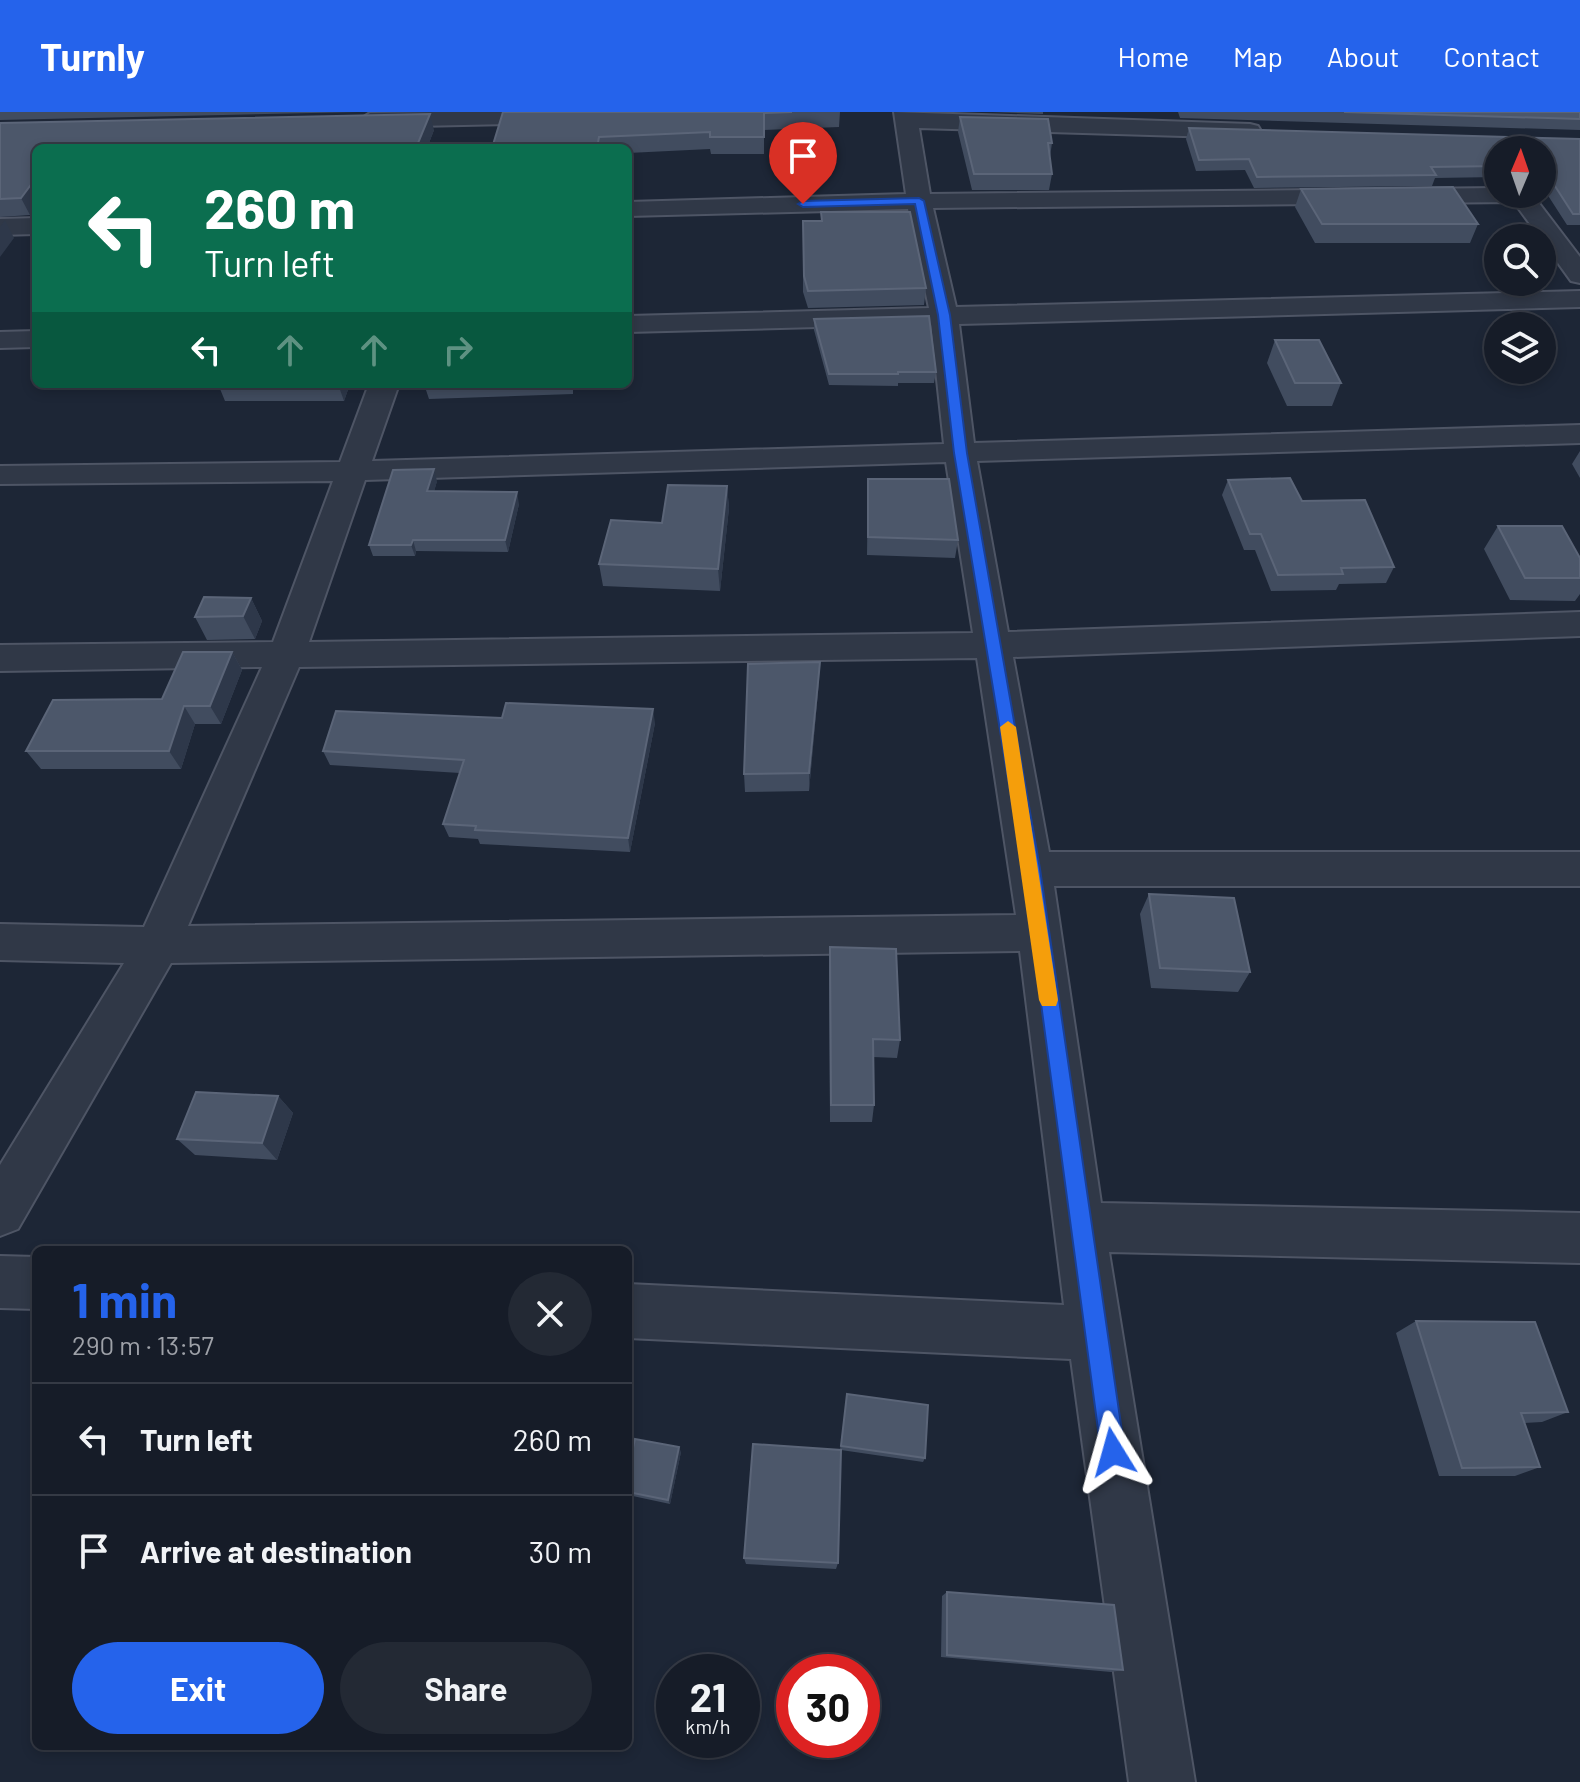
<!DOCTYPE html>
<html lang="en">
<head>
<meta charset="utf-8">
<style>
	:root { --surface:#161c28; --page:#232934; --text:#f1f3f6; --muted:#9ea1a8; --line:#353a45; --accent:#2563eb }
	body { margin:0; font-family:Barlow,sans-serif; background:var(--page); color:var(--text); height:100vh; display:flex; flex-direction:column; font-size:30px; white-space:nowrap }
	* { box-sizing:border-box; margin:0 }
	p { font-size:26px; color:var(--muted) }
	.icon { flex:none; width:44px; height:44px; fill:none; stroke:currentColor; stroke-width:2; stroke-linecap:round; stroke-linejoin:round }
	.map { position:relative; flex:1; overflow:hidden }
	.details { position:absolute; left:32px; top:1134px; width:600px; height:504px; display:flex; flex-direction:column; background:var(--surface); border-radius:12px; box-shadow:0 4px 12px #0003,0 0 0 2px var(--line) }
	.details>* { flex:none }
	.top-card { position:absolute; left:32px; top:32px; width:600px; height:244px; border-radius:12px; box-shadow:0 4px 12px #0003,0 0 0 2px var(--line); background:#0b6e4f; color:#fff; overflow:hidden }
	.needle { width:52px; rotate:2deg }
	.fabs { position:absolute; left:1484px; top:24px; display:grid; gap:16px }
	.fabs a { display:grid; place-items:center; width:72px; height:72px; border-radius:50%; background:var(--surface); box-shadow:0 4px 12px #0003,0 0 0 2px var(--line); font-size:40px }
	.speed { position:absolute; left:656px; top:1542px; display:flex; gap:16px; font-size:40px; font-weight:700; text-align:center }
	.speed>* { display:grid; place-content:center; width:104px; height:104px; border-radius:50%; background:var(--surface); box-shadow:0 4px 12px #0003,0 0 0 2px var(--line); line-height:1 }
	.speed small { font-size:20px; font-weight:400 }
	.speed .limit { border:12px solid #d22; background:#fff; color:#111 }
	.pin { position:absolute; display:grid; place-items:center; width:68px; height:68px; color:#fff; margin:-82px -34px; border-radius:50% 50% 50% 0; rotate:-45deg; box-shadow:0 0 8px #0007 }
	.pin .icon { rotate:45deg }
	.me { position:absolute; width:88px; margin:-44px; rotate:352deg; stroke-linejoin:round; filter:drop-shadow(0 0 6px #0008) }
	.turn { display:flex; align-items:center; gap:28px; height:168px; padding:0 40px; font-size:36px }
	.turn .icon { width:104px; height:104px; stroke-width:2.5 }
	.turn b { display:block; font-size:56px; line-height:68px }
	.lanes { display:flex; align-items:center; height:76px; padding:0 40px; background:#0003; justify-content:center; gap:40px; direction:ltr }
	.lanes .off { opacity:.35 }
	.round { display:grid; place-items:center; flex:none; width:84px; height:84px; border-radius:42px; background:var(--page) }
	.summary { display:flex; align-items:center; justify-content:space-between; height:136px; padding:0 40px }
	h1 { font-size:48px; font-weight:700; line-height:60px; color:var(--accent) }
	.action { display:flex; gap:16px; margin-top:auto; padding:16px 40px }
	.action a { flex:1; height:92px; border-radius:48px; background:var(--accent); color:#fff; font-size:32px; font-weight:700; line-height:92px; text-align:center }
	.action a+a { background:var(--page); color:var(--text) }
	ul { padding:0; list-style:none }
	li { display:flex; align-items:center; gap:24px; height:112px; padding:0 40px; border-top:2px solid var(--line) }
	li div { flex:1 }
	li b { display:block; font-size:30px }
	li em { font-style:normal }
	header { display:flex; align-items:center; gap:48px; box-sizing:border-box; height:112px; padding:0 40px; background:var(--accent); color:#fff }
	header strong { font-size:38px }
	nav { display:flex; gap:44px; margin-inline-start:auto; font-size:28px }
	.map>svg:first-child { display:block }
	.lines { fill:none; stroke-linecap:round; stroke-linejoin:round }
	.street-casing { stroke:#4e5565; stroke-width:4 }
	.street { fill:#303847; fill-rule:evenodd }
	.wall { fill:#414c5f }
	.shaded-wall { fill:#2e384a }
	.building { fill:#4c576a; stroke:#5b6578; stroke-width:2 }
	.route { fill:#2563eb; stroke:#184099; stroke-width:2 }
	.slow { fill:#f59e0b }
</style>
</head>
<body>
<header>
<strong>Turnly</strong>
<nav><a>Home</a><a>Map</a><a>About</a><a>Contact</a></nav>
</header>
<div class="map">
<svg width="1580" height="1670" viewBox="0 0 1580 1670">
	<rect width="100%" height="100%" fill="#1d2636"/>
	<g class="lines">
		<defs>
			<path id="street" d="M432,0H569L572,4L561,11L370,15L359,8L370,1Z
				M894,0L1250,12L1258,14L1261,19L1258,24L1250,26L919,16L930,82L1498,76V82H1532L1580,145V171L1571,169L1514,90L933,96L956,195L1580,179V195L959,212L974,331L1580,313V331L977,349L1008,520L1580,500V524L1013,545L1049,740H1580V774H1054L1101,1091L1580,1101V1151L1109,1140L1195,1670H1129L1071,1247L628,1226V1172L1064,1193L1020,839L171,851L18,1117L0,1124V1053L124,851L0,848V812L144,815L262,555L0,559V533L273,530L333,369L0,372V354L340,350L369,272H399L372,349L944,332L931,212L628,220V204L929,196L908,97L628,104V90L906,82ZM946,350L973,521L309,530L365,368ZM977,546L1016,803L188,814L299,555Z
				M36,106V122L0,123V107Z
				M36,219V235L0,236V220Z
				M0,1144L36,1145V1197L0,1196Z"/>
		</defs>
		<use href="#street" class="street-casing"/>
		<use href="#street" class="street"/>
	</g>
	<path class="wall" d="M0,0H358L0,8Z
		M503,0H840L839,15L764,18V42H711L710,37L628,41V36H492Z
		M992,0H1043V2Z
		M1178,0H1580V18L1180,6Z
		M960,5L1052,31L1050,45L1052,62L1049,78H972L958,20Z
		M0,11L434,18L427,36H36V95L30,103L0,105Z
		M1189,16L1580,27V113H1567L1547,82H1542V38H1498V65L1435,66L1432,74L1254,76L1245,58L1196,59L1186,27Z
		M1301,77L1478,112L1470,131H1315L1295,95Z
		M821,100L926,176L924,193L808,196L803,180V109H821Z
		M814,207L936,260L934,271H898V274L829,273L814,218Z
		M1275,228L1341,271L1332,294H1287L1267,251Z
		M218,272H350L344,289H225Z
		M424,272H573V282L429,287Z
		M1580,339V366L1572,352Z
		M868,367L958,428L955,446L867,443Z
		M1228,368L1302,389L1394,455L1386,471L1339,472L1336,478L1271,479L1255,438H1244L1222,383Z
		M437,369L434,379L519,392L508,440L416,439L415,444H373L369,433Z
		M727,374L729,396L720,479L603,474L599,452L662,411Z
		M1498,414L1580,446V482L1575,489L1510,488L1484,437Z
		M251,486L262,509L255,527L207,528L195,505Z
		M232,540L242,558L221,612H195L181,657H41L26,639L162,587Z
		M819,569L809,679L745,680L744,662Z
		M502,606L655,611L630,740L480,732L478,727L449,725L443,712L460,661L330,653L323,639Z
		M1149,782L1250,860L1238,880L1151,876L1140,802Z
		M830,835L900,928L897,946L873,945L874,993L872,1010H830L829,855Z
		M278,984L293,1001L277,1048L195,1043L177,1027Z
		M1416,1209L1568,1300L1542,1310L1524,1311L1540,1355L1515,1364H1439L1396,1221Z
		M847,1282L925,1346L923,1350L841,1338L838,1451L836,1457L746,1452L744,1446L840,1338Z
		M628,1335L681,1340L670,1392L628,1383Z
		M947,1480L1123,1558L1111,1560L941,1545L942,1484Z"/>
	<path class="shaded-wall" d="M430,2L434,18L427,36H416Z
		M33,70L36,77V95L30,103L21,86Z
		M5,108L14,126L0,145V115Z
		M338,272H350L344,289Z
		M434,357L437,369L431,391L427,379Z
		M727,374L729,396L720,479L718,457Z
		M517,380L519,392L508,440L505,428Z
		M413,428L416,439L415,444L411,433Z
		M251,486L262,509L255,527L243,504Z
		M232,540L242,558L221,612L210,594Z
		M820,550L819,569L809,679V661Z
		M184,594L195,612L181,657L169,639Z
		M653,597L655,611L630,740L628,726Z
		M278,984L293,1001L277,1048L262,1031Z
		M679,1335L681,1340L670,1392L668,1388Z"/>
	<path class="building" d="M503,0H792L764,1V25H710V20L599,25L597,36H492Z
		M1344,0H1580V7Z
		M430,2L416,36H359L360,34L284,36H36V70H33L21,86L0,87V11Z
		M960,5L1048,7L1052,31H1048L1052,62H974Z
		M1189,16L1580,27V102H1573L1553,71H1547L1542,63V38H1498V54L1431,55L1436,63L1257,65L1249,47L1199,48Z
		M1453,75L1478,112H1322L1301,77Z
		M821,100H910L926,176L808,179L804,164L803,109H822Z
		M929,204L936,260H898V262H829L814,207Z
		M1275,228H1319L1341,271H1295Z
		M434,357L427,379L517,380L505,428H413L411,433H369L393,358Z
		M1290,366L1302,389L1365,388L1394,455L1341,456L1343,462L1278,463L1261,422H1250L1228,368Z
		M868,367H949L958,428L868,425Z
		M668,373L727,374L718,457L599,452L611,408L662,411Z
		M1498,414H1562L1580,446V466H1525Z
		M204,485L251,486L243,504L195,505Z
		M183,540H232L210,594H184L169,639H26L53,588L162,587Z
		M820,550L809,661L744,662L748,552Z
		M506,591L653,597L628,726L475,718L476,714L443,712L464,648L323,639L336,599L502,606Z
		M1149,782L1234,786L1250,860L1160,856Z
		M830,835L896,837L900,928L873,927L874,993H831Z
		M196,980L278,984L262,1031L177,1027Z
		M1416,1209L1535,1210L1568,1300L1521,1301L1540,1355L1462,1356Z
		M847,1282L928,1293L925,1346L841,1334Z
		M635,1327L679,1335L668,1388L628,1380V1335L633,1336Z
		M753,1332L841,1338L838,1451L744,1446Z
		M947,1480L1114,1493L1123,1558L947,1543Z"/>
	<path class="route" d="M919,86L924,89L950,203L967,341L1040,757L1125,1340L1121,1349L1113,1352L1105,1349L1101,1340L1023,757L954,341L938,203L915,92L803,95L798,92L803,89Z"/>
	<path class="slow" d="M1008,609L1016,615L1058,888L1056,894H1042L1039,888L1000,615Z"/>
</svg>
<div class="fabs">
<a><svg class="needle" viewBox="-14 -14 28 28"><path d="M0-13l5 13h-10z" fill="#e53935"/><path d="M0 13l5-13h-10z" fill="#9ea1a8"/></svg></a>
<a><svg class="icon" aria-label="search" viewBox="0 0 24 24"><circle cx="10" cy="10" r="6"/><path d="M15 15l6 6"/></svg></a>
<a><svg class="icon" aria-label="layers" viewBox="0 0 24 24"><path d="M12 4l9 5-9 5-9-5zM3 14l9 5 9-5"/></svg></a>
</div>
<div class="speed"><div>21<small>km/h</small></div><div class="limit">30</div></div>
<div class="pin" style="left:803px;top:92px;background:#d93025"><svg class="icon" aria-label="arrive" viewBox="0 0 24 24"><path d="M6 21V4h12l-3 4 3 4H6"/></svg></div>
<svg class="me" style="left:1113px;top:1340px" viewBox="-20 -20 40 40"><path d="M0-17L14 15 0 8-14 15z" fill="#2563eb" stroke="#fff" stroke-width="4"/></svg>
<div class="top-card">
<div class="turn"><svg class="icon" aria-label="left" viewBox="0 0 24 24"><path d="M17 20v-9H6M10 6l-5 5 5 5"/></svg><div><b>260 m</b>Turn left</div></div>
<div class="lanes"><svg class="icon" aria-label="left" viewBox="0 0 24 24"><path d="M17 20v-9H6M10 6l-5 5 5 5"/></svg><svg class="icon off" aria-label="ahead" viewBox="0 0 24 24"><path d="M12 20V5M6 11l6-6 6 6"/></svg><svg class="icon off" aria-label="ahead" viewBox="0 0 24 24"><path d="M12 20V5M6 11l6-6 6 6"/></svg><svg class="icon off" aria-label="right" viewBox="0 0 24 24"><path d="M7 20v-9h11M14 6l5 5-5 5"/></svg></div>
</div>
<section class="details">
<div class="summary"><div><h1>1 min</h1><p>290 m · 13:57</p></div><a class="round"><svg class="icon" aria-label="close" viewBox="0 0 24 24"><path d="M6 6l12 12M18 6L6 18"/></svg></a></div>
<ul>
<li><svg class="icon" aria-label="left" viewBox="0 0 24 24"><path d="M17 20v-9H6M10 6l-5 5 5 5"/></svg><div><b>Turn left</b></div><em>260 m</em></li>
<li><svg class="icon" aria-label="arrive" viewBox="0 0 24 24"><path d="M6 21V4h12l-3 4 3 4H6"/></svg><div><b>Arrive at destination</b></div><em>30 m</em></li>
</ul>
<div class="action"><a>Exit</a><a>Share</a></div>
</section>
</div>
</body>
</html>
